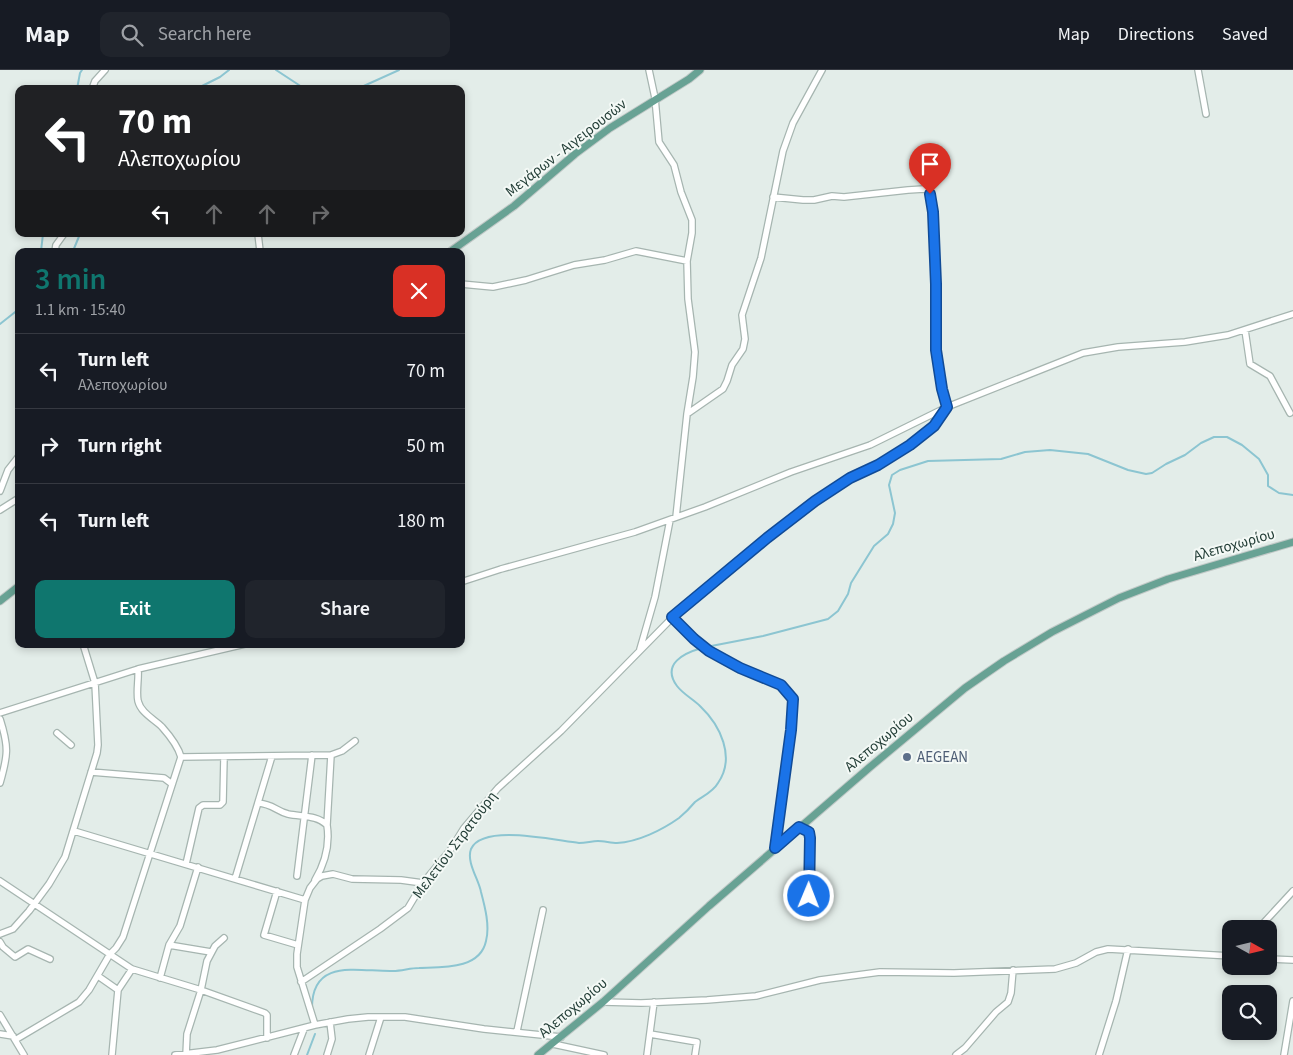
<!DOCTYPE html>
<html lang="en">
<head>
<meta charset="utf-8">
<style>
	:root { --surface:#171b24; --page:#20242c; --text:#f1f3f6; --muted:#9ea1a6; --line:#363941; --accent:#0f766e }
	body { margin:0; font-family:"Source Sans 3",sans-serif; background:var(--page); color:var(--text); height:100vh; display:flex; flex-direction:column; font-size:19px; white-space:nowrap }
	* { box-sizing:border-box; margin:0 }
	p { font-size:16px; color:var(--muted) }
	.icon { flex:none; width:28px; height:28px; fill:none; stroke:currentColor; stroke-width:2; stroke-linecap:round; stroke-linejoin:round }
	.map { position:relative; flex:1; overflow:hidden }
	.details { position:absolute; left:15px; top:178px; width:450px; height:400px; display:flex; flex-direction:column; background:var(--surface); border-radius:10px; box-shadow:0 2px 8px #0003 }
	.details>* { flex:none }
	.banner { position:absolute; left:15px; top:15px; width:450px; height:152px; border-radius:10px; box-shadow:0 2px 8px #0003; background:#202124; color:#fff; overflow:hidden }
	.needle { width:32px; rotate:98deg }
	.tools { position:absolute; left:1222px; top:850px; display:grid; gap:10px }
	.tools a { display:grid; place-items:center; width:55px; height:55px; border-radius:10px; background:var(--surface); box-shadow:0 2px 8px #0003; font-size:25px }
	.pin { position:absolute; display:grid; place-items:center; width:42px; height:42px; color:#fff; margin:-51px -21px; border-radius:50% 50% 50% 0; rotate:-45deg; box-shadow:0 0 5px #0007 }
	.pin .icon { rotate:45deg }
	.me { position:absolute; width:55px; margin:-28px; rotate:1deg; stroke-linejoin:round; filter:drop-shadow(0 0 4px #0008) }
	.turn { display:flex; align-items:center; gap:18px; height:105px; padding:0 20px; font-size:22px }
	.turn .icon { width:65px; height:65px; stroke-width:2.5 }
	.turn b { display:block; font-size:35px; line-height:42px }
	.lanes { display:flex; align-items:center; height:48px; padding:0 20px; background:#0003; justify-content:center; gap:25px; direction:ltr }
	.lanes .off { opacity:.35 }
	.round { display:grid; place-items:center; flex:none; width:52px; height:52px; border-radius:10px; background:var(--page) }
	.headline { display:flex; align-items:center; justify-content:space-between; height:85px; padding:0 20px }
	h1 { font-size:30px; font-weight:600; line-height:38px; color:var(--accent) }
	.cta { display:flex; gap:10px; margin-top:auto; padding:10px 20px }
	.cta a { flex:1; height:58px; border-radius:10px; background:var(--accent); color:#fff; font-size:20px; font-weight:600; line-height:58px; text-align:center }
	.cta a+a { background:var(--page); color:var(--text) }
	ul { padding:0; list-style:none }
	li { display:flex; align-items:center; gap:15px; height:75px; padding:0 20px; border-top:1px solid var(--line) }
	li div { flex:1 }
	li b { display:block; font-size:19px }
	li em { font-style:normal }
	header { display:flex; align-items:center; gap:30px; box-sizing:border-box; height:70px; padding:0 25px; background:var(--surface); border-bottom:1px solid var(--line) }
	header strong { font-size:24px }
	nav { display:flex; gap:28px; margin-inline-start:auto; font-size:18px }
	.search { width:350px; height:45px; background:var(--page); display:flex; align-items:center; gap:12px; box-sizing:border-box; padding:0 18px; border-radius:10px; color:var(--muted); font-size:19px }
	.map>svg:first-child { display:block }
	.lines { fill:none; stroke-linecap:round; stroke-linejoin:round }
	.stream { stroke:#8cc5d1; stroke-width:2 }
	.minor-casing { stroke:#a6b5b0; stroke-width:8 }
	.major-casing { stroke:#c1c9c7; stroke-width:9 }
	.minor { stroke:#fff; stroke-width:5.5 }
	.major { stroke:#68a294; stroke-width:7 }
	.route-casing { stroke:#114b97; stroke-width:12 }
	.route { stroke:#1a73e8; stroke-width:9 }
	.service-dot { fill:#5c6f8a; stroke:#f4f9f6; stroke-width:2 }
	.labels { text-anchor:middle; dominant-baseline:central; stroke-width:4; stroke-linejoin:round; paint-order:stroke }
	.street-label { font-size:15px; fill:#233e37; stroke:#f4f9f6 }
	.service-label { font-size:15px; fill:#4e5e75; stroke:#f4f9f6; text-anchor:start }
</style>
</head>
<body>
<header>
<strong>Map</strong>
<div class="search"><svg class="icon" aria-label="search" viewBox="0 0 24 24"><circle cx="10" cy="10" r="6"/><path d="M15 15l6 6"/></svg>Search here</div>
<nav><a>Map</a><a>Directions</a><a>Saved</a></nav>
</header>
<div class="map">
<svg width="1293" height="985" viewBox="0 0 1293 985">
	<rect width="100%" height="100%" fill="#e3ede9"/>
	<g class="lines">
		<path class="stream" d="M276,0L305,19
			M77,19L80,3L82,0
			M196,19L220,7L229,0
			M357,19L399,0
			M41,181L43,164
			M73,181L80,164
			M0,254L19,239
			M706,577L763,566L828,549L838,541L848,524L851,513L874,476L888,464L893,454L895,443L889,415L892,405L900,400L928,391L1001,389L1025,382L1050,380L1088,384L1128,400L1146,404L1152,403L1166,394L1185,385L1201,373L1214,367H1227L1242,375L1259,389L1268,405V416L1279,423L1293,425
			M312,938C312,887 359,902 393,901C402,901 410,898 419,898C441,897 480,900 486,871C490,856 485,837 481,822C479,810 466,792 471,779C483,753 557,771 579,773C586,773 592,771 598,771C604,771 611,773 617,773C638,772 662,760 679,748C685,743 690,738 695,732C703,726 713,722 718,713C736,687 720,655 700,636C693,629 683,624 677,616C661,594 684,583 702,578
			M307,985L315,964"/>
		<defs>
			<path id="minor" d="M649,0L655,28L659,72L674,95L681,122L692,150V163L687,191
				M1198,0L1206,44
				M92,19L95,11L105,0
				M258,164L260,181
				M55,181L56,175L64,164
				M461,214L493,217L526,210L574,195L605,190L636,181L687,191L688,229L695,282L693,307L687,344
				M1245,260L1250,294L1270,306L1290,343
				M0,421L8,400L19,386
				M0,440L19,428
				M676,447L687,344L723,319L727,311L732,295L743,279L745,269L742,245L761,188L783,81L793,53L822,0
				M461,512L501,499L635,462L705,437L791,402L870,375L947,337L1083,283L1118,277L1185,272L1228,265L1293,244
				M673,547C689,566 707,582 730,593C751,604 780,607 793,629L791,660L775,778
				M640,579L655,527L670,450
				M0,643L138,599L245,574
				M0,649C9,677 8,685 0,713
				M57,663L71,675
				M181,687L331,685L342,681L355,671
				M91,702L164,708L172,714
				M258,733C273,734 276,741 288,744C302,747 317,745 327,755C330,774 325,793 315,810
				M327,755L331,685
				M799,757L807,760L810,764L809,826
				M74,761L305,830L310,818L317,809L322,806L333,804L352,809L401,810L423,813
				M186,794L199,738L203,735H220L223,732L224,687
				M297,806L312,685
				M235,809L272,686
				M0,811L132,899L201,920L265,943L267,945V968
				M277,821L264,865L298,875
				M305,830L297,884V897L315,955
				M1258,859L1293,821
				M0,864L13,859L29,841L49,814L65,787L97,683L98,675L95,613L83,574
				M0,872L3,877L15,887L28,879L50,889
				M169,875L211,882
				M1269,889L1293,890
				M98,906L118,920
				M160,908L169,875L180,856L198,797
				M301,912L380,859L408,838L423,813L451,779L464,758L498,718L561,661L673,547L767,468L815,431L850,409L878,395L910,375L934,356L947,337L942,319L937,280V246L933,142L928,121L924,119L908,120L844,127L832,126L814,130H803L773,127
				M603,932L641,933L707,930L756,926L820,910L880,902L954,903L1055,899L1076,893L1096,882L1108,879L1231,886
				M0,945L24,985
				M517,961L543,840
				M0,964L13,966
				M650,964L697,972L695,985
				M15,970L79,932L89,920L110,884L116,878L123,867L181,687C178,676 170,666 162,657C154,649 141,643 138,631C136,621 139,609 138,599
				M553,974L604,985
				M112,985L118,920L132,899
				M175,985L217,980L315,955L348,949L368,947H405L484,959L561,967
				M186,985L187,964L201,920L207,891L215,876L224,868
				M294,985L304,959
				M327,985L332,969L330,952
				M369,985L381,947
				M647,985L654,932
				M956,985L965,978L996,942L1008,932L1011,923L1013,900
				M1099,985L1116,931L1128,879
				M1284,985L1293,931"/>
			<path id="major" d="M451,181L514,136L575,84L610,58L689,9L700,0
				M0,531L19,516
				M538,985L603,932L709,836L870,697L965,618L1004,591L1052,562L1119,528L1168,509L1293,472"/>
		</defs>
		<use href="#minor" class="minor-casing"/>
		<use href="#major" class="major-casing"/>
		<use href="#minor" class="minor"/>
		<use href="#major" class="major"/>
	</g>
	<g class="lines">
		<defs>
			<path id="route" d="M809,826L810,768L809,762L799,757L775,778L791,660L793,629L781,615L740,598L709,581L694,569L672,547L767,468L815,431L850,408L878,395L910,375L934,356L947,337L942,319L936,280V214L933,142L930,124"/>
		</defs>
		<use href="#route" class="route-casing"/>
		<use href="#route" class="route"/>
	</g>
	<circle class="service-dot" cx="907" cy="687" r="5"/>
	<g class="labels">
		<g class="street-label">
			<text transform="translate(566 78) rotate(-38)">Μεγάρων - Αιγειρουσών</text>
			<text transform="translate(1234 475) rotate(-16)">Αλεποχωρίου</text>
			<text transform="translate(879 672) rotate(-40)">Αλεποχωρίου</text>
			<text transform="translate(455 775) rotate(-53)">Μελετίου Στρατούρη</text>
			<text transform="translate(573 938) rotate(-40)">Αλεποχωρίου</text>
		</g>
		<g class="service-label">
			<text x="917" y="687">AEGEAN</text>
		</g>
	</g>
</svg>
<div class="tools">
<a><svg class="needle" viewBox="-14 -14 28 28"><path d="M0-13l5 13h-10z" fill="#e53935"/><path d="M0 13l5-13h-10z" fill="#9ea1a6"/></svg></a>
<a><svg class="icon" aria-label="search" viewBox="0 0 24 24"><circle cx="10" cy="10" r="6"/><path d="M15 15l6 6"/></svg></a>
</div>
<div class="pin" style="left:930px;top:124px;background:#d93025"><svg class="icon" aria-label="arrive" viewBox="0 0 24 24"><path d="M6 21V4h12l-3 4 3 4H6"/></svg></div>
<svg class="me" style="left:809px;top:826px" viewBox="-20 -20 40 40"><circle r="17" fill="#1a73e8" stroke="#fff" stroke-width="3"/><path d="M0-11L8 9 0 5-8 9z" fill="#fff"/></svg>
<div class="banner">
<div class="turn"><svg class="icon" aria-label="left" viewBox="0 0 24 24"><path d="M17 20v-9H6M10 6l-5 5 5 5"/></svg><div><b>70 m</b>Αλεποχωρίου</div></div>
<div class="lanes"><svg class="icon" aria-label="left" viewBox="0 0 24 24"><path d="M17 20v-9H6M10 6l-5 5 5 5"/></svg><svg class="icon off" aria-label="ahead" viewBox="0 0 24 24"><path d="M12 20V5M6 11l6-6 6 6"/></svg><svg class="icon off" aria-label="ahead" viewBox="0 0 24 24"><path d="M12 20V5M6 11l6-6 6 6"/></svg><svg class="icon off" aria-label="right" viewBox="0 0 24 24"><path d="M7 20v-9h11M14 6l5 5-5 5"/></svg></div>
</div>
<section class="details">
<div class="headline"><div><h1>3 min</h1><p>1.1 km · 15:40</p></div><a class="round" style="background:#d93025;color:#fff"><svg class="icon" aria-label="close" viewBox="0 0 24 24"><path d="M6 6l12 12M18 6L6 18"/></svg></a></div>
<ul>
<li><svg class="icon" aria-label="left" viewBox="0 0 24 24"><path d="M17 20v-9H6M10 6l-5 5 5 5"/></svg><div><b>Turn left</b><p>Αλεποχωρίου</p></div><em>70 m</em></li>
<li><svg class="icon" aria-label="right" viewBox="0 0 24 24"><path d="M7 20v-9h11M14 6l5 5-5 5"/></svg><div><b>Turn right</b></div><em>50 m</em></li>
<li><svg class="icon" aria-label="left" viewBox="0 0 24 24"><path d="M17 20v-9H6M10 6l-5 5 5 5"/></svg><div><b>Turn left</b></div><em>180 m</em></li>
</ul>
<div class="cta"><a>Exit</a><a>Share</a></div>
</section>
</div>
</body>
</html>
